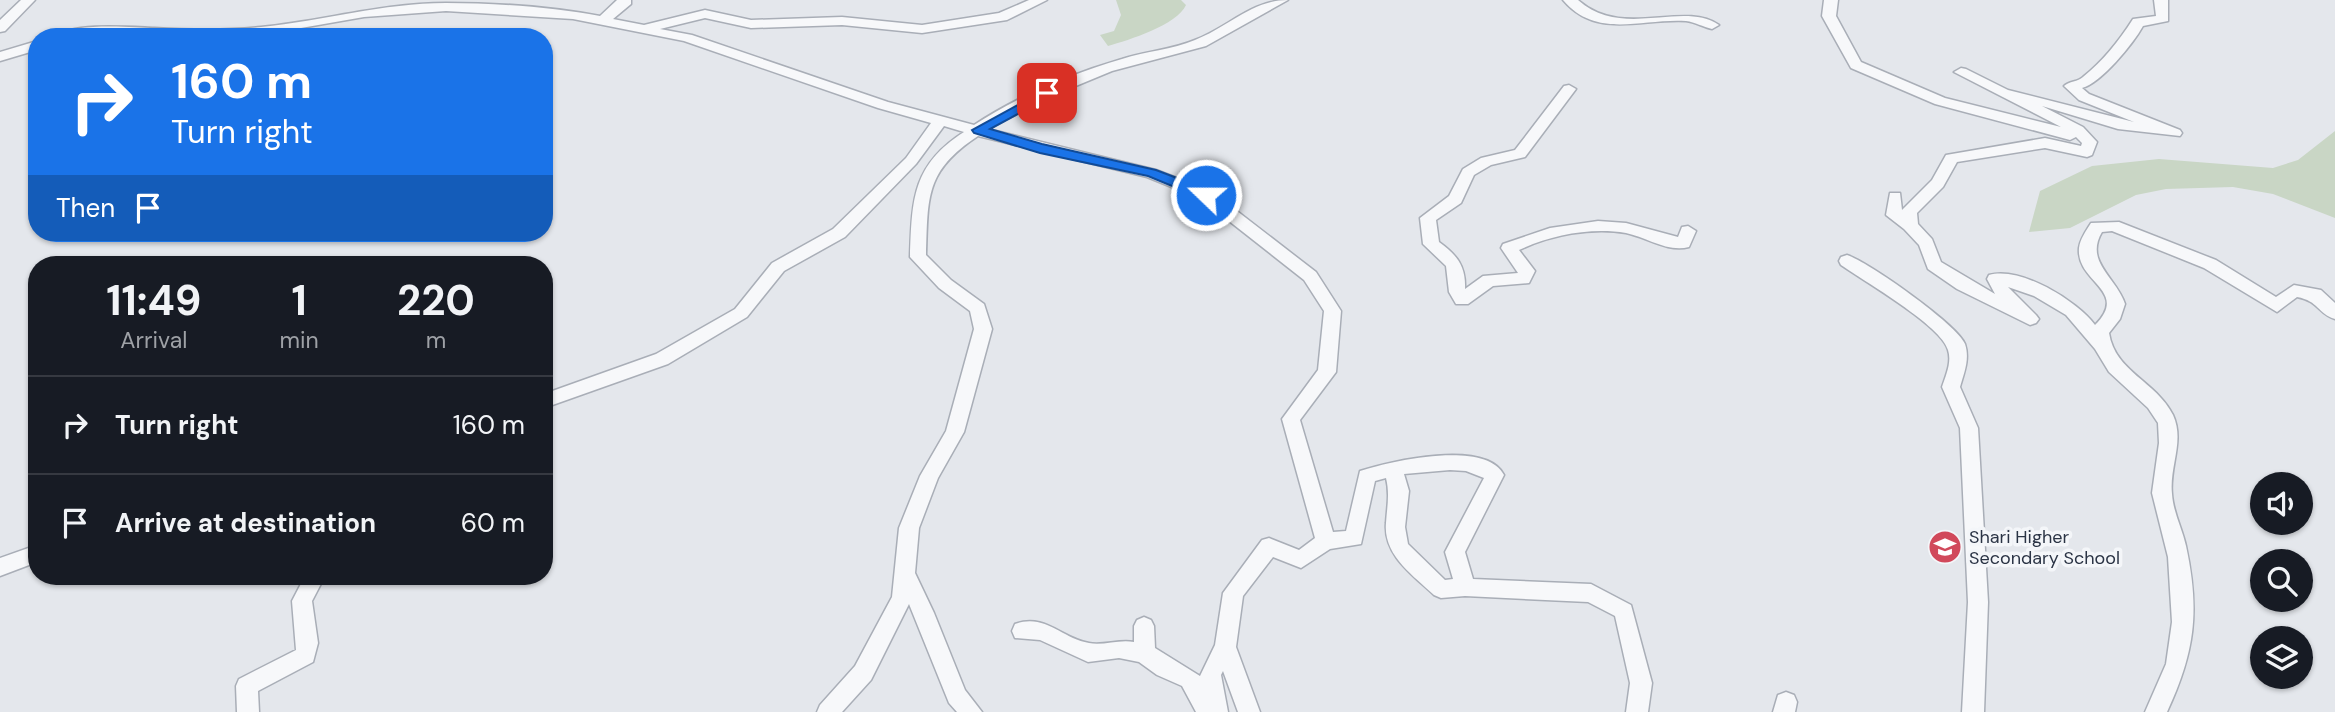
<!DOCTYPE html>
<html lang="en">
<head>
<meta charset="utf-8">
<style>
	:root { --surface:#171b24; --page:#242831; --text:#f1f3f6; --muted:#9ea1a6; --line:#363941 }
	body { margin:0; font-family:"DM Sans",sans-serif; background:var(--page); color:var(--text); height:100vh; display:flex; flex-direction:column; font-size:26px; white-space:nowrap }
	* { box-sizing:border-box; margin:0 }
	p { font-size:23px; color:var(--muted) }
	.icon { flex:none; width:38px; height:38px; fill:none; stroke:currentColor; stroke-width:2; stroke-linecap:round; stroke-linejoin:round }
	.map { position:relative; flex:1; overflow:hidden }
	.sheet { position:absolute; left:28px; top:256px; width:525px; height:329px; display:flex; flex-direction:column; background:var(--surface); border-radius:28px; box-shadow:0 2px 5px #0004 }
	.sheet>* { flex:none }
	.top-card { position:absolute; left:28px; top:28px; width:525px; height:214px; border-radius:28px; box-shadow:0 2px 5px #0004; background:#1a73e8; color:#fff; overflow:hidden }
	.tools { position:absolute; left:2250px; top:472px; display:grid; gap:14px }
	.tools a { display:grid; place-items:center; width:63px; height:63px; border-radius:50%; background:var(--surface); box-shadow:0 2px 5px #0004; font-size:35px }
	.pin { position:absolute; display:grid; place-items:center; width:60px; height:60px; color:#fff; margin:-30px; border-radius:14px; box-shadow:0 4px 10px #0006 }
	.me { position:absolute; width:77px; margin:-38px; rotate:292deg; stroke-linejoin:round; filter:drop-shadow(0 0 5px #0008) }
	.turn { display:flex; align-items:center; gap:24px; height:147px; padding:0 28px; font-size:32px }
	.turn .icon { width:91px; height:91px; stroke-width:2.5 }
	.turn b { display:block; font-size:49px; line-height:60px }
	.then { display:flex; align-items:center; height:66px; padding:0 28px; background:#0003; gap:14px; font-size:26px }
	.eta { display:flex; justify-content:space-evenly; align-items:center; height:119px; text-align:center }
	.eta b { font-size:42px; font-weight:700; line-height:49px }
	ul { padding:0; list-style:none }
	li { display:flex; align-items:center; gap:21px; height:98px; padding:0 28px; border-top:2px solid var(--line) }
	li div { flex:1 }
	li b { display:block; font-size:26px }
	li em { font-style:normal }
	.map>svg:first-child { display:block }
	.green { fill:#c9d6c5 }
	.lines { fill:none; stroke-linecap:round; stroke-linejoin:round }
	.minor-casing { stroke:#a9aeb7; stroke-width:3 }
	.minor { fill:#f7f8fa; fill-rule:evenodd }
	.route { fill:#1a73e8; stroke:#114b97; stroke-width:2 }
	.labels { text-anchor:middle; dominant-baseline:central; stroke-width:7; stroke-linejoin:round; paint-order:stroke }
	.poi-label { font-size:18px; fill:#2b3445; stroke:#f4f6f9; text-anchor:start }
</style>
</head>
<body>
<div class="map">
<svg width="2335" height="712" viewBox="0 0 2335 712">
	<rect width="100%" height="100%" fill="#e4e7ec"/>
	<path class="green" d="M1116,0H1181L1186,5C1177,25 1129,40 1108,46L1100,35L1114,31L1121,15Z
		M2335,131V218L2273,194L2233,187L2166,189L2136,195L2070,228L2029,232L2040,191L2092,166L2159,159L2273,168L2298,160Z"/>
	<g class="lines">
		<defs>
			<path id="minor" d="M21,0H35L5,31L0,32V20Z
				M617,0H631V4L613,19L644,25L705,10L751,20L842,17L922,25L999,13L1029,0H1047L1007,20L922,33L842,25L751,28L705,18L660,29L692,35L888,102L974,125C1018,96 1071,74 1122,59C1146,51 1172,50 1195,40C1227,28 1252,0 1288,0L1206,46L1112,71L1054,95L988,129L1156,170L1211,191L1316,272L1341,311L1336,372L1300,420L1333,532L1346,531L1360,471C1390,461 1486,439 1504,475L1465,552L1473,579L1591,584L1631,605L1652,683L1648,712H1626L1630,683L1615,616L1588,602L1465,596L1441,598L1434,595C1413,575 1383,555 1386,523C1387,507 1390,494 1386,478L1375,481L1361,544L1330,549L1301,568L1273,557L1243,596L1236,647L1260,712H1238L1223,671L1221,675L1228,712H1196L1182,686L1157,675L1139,662L1119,658L1088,662L1040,640L1015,638L1012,631L1015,624C1045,613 1061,638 1089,643C1103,646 1119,639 1134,642V626L1137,620L1144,617L1151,620L1154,626L1155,648L1200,676L1215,645L1223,593L1262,540L1269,538L1299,550L1315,538L1282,419L1318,370L1324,311L1304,280L1201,199L1147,177L978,136C925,171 928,196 926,255L951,280L984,304L992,329L964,432L938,478L919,528L915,573L934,613L965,690L982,712H957L949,703L909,604L871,680L842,712H817L820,705L855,666L892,597L899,528L920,476L946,431L974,329L970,311L939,288L910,257C912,200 912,165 964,132L944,126L916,164L845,237L784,271L747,317L668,364L544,408V394L656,354L735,309L772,263L833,229L906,158L931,123L878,108L684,41L573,19L446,11L364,17L261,35L160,37L101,34L54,37C72,22 130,27 154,28C189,30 225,31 261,27C323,21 383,3 446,3C495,3 552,7 600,16ZM1450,470L1466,471L1484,478L1445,552L1453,579L1445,580L1408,544L1405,527L1409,491L1404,474Z
				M1563,0H1578C1623,40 1682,0 1719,25L1712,29C1703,27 1695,22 1686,21C1642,18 1597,40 1563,0Z
				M1824,0H1838L1836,16L1861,62L1945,98L2061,127L1954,72L1961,68L1966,69L2008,90L2134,122L2079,100L2064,86C2069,81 2078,82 2083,77C2103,61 2119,41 2133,19L2156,16L2154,0H2168V21L2143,26C2133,44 2101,83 2082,88L2089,94L2180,130L2182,133L2180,136L2118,129L2042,106L2083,127L2097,142L2092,155L2087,157L2045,148L1957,162L1943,187L1917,213L1918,224L1932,239L1941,262L1995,294L1987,279L1989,275C2021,266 2077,301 2095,325C2130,290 2076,283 2079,248C2080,239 2086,231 2091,223L2119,222L2216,260L2276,297L2294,285L2321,290L2335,303V319C2318,314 2319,301 2297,297L2277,312L2204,268L2112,231L2102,232C2084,262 2117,278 2125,304L2120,319L2109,333C2115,372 2156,381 2173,415C2185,441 2169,467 2172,494C2173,512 2182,528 2186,546C2200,611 2195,652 2167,712H2145L2166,664L2172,622L2168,557L2152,493L2159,443L2158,423L2148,408L2109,372L2095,349L2066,315L2034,296L2008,287L2036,315L2039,319L2036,323L2030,325L1957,289L1928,269L1919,245L1904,229L1886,215L1890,193H1900L1902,210L1932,180L1946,155L2045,138L2081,146L2082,143L2076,137L2070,140L1935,104L1851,68L1822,16Z
				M37,41V50L0,61V52Z
				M1569,85L1576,89L1525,157L1491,165L1474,175L1461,203L1436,220L1439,242C1457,255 1466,266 1465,289L1483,276L1518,273L1501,248L1503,244L1550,228L1598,221L1626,223L1678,237L1682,227L1688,226L1696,231L1689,247C1668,253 1646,237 1626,233C1591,227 1551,235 1519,250L1535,271L1529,283L1493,286L1468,304H1456L1449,292L1446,266L1423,244L1420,218L1449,196L1463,169L1481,158L1515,150L1564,86Z
				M1847,255C1867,261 1958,325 1965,344C1970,359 1964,373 1960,387L1978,428L1988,602L1984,712H1962L1968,602L1960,428L1942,387C1946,375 1952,362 1948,350C1942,326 1864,281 1841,265L1839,261L1841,257Z
				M37,545V562L0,576V558Z
				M305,576H325L312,601L318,643L313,662L258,691L259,712H237L236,686L239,679L296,650L292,601Z
				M1786,692L1794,695L1797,702L1795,712H1773L1778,695Z"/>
		</defs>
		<use href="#minor" class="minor-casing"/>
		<use href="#minor" class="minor"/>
	</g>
	<path class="route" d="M1047,89L1053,93L1051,96L990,129L1042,144L1156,170L1211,191V198H1201L1148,176L1040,153L974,133L972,130Z"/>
	<defs>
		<symbol id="school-disc" viewBox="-11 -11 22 22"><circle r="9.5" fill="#d1495b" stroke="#f4f6f9"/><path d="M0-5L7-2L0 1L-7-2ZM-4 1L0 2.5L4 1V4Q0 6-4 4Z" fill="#fff"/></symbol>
	</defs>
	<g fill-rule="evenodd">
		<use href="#school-disc" x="1926" y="528" width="38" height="38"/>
	</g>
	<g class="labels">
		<g class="poi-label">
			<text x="1969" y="537">Shari Higher<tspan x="1969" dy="21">Secondary School</tspan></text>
		</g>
	</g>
</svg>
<div class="tools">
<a><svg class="icon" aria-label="sound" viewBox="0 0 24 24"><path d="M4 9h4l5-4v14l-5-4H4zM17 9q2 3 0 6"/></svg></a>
<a><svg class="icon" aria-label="search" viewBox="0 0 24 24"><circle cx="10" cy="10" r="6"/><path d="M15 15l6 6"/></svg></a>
<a><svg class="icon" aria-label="layers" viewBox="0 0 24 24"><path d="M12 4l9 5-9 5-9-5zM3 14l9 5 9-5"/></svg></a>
</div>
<div class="pin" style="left:1047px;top:93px;background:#d93025"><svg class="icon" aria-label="arrive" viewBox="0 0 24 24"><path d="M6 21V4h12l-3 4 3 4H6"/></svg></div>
<svg class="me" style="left:1206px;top:195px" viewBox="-20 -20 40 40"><circle r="17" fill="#1a73e8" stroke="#fff" stroke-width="3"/><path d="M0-11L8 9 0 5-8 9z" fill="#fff"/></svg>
<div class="top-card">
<div class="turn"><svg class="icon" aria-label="right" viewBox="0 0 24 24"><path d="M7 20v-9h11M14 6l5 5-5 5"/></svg><div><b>160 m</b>Turn right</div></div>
<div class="then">Then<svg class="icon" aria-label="arrive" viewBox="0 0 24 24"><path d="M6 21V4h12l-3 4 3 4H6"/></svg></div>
</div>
<section class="sheet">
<div class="eta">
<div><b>11:49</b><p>Arrival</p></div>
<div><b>1</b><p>min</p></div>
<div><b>220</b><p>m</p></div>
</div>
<ul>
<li><svg class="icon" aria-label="right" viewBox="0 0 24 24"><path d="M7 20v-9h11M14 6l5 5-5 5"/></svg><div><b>Turn right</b></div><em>160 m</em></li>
<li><svg class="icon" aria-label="arrive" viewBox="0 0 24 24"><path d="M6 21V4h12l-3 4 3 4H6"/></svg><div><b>Arrive at destination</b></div><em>60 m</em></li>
</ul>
</section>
</div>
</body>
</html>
